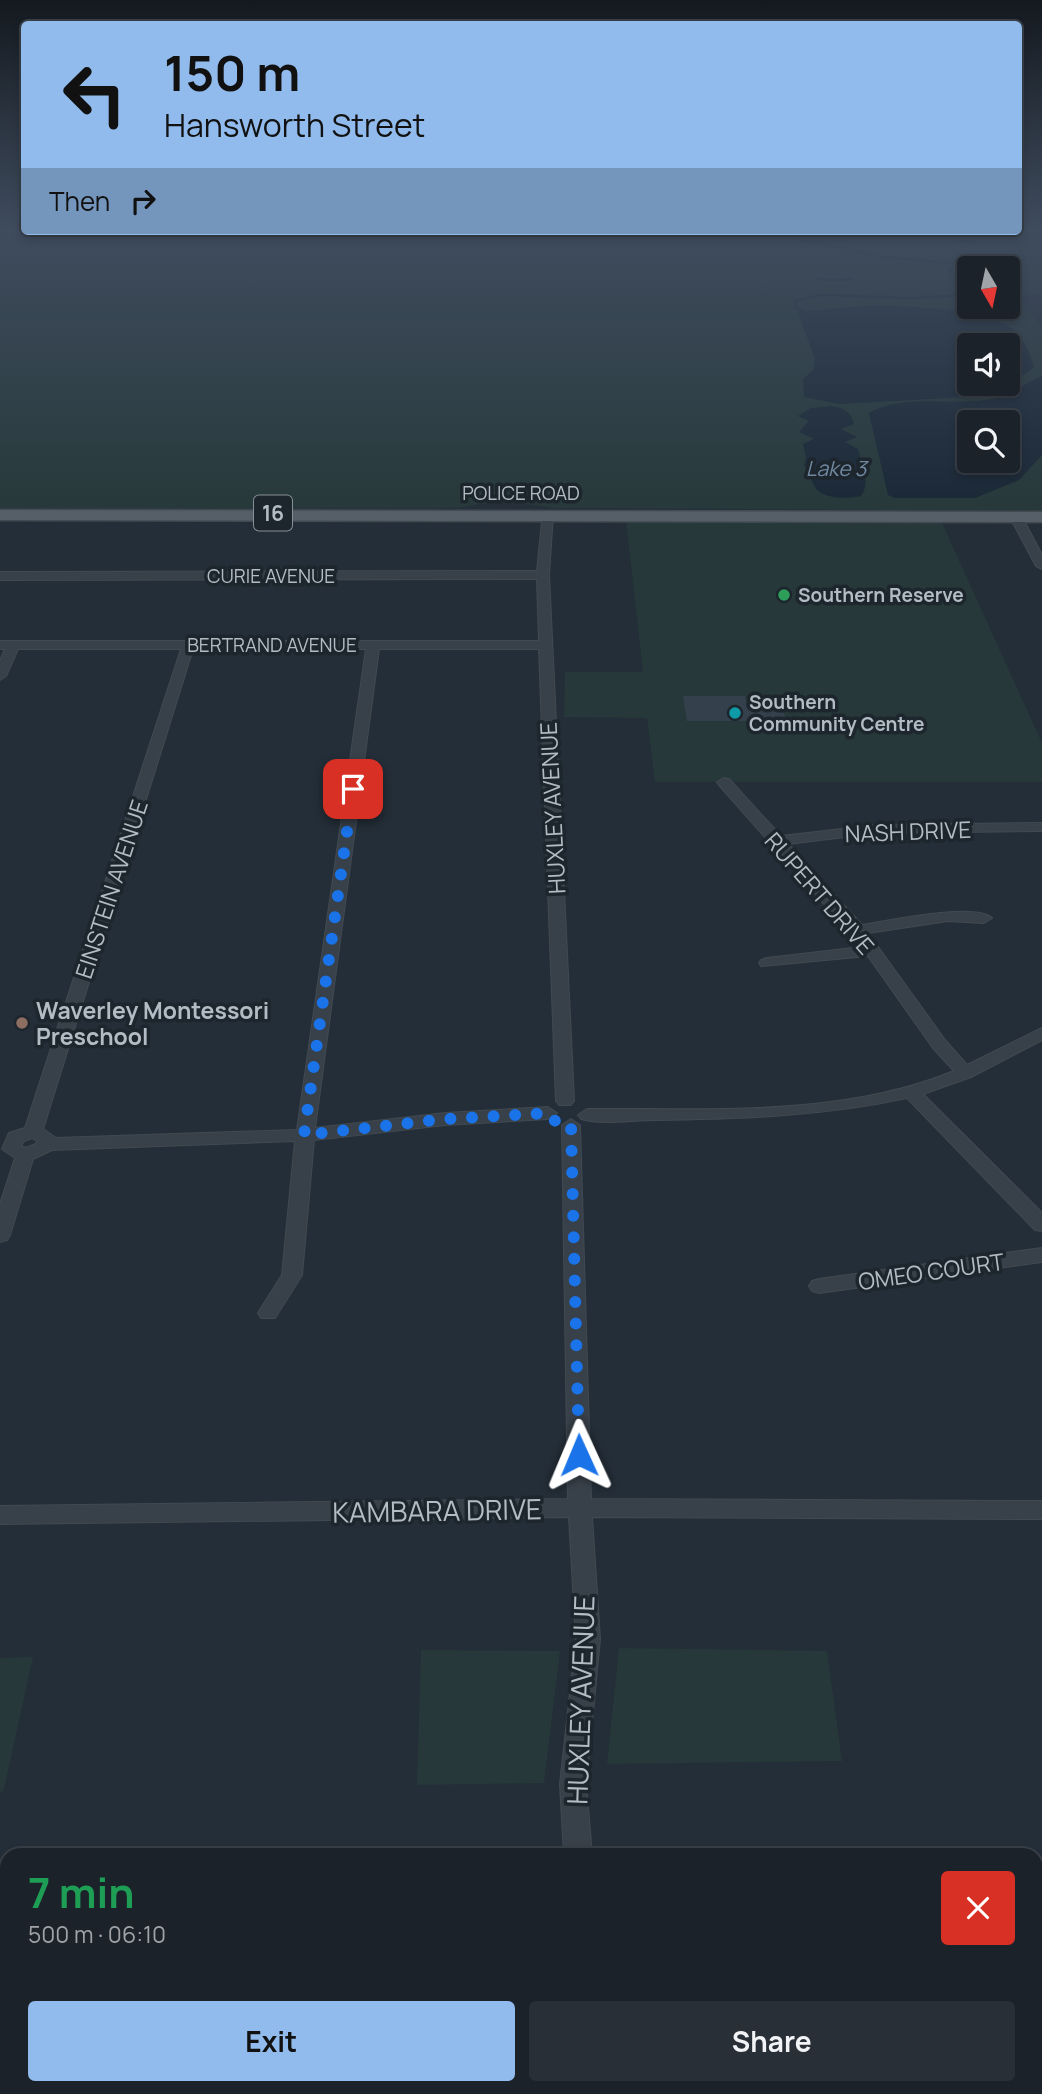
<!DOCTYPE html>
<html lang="en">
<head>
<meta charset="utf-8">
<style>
	:root { --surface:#1b222a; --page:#282f36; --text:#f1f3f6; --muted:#a0a4a8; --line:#393f47; --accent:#91bbec }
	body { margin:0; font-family:Manrope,sans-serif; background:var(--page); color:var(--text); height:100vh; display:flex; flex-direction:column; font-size:26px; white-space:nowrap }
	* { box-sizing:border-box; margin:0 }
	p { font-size:23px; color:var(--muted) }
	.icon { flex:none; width:38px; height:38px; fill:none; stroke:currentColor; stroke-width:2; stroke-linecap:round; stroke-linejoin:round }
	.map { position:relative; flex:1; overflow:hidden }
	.sheet { position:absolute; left:0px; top:1848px; width:1043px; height:247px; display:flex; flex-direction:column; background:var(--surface); border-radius:21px 21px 0 0; box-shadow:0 4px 10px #0003,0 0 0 2px var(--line) }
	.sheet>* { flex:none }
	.banner { position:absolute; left:21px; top:21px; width:1001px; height:214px; border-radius:7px; box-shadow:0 4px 10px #0003,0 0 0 2px var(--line); background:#91bbec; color:#111; overflow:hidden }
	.needle { width:46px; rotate:171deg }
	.controls { position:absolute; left:957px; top:256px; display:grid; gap:14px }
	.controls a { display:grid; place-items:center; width:63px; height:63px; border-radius:7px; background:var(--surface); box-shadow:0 4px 10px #0003,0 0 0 2px var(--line); font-size:35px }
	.pin { position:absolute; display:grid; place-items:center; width:60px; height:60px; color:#fff; margin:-30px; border-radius:14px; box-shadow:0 4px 10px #0006 }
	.me { position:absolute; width:77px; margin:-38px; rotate:359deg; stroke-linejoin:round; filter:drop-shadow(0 0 5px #0008) }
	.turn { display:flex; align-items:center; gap:24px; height:147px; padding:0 28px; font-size:32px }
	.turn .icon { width:91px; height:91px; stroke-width:2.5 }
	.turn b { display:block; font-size:49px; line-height:60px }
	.then { display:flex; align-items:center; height:66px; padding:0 28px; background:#0003; gap:14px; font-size:26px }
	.round { display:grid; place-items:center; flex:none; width:74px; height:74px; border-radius:7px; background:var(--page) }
	.overview { display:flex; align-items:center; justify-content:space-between; height:119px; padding:0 28px }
	h1 { font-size:42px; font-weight:700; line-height:52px; color:#1e9e55 }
	.button { display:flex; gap:14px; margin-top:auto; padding:14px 28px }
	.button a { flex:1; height:80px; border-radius:7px; background:var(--accent); color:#111; font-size:28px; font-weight:700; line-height:80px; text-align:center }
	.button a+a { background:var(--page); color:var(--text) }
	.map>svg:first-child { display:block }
	.green { fill:#263839; fill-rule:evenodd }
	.water { fill:#192634; fill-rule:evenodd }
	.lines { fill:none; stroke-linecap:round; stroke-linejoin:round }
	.stream { stroke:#192634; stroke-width:2.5 }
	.building { fill:#34404b }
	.street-casing { stroke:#414951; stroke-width:2 }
	.primary-casing { stroke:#414951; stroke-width:3 }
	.street { fill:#384049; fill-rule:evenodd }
	.primary { fill:#565f68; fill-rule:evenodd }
	.route { stroke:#1a73e8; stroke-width:12; stroke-dasharray:0 21.6 }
	.leisure-dot { fill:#2e9e5b; stroke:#1d252d; stroke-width:2.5 }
	.culture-dot { fill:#0f9aa8; stroke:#1d252d; stroke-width:2.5 }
	.education-dot { fill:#8d6e63; stroke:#1d252d; stroke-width:2.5 }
	.labels { text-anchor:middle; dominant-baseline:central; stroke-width:7; stroke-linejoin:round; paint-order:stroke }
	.far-street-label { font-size:19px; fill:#b3bbc4; stroke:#1d252d }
	.far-poi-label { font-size:19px; font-weight:bold; fill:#b3bbc4; stroke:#1d252d; text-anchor:start }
	.far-water-label { font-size:21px; font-style:italic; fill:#7088a0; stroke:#1d252d }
	.shield { fill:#1d252d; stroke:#868e97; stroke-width:2 }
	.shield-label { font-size:21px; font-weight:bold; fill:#b3bbc4 }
	.street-label { font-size:23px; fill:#b3bbc4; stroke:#1d252d }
	.poi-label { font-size:23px; font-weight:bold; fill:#b3bbc4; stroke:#1d252d; text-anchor:start }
	.near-street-label { font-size:28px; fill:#b3bbc4; stroke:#1d252d }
</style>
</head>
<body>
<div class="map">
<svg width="1042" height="2094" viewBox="0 0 1042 2094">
	<rect width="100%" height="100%" fill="#242e38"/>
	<path class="green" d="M0,228H24V231H1018L1019,228H1042L1025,237L1028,240H1042V294H1017L1042,329V511L553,508C522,502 490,500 459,508L0,510ZM970,268H1008V306H970ZM970,345H1008V383H970ZM970,422H1008V460H970Z
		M626,521L942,523L1042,743V782H655L647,718L564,717L565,672H643Z
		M619,1648L827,1651L842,1761L607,1764Z
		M421,1650L560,1651L544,1783L417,1785Z
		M33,1657L4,1789L0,1793V1658Z"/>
	<path class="water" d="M872,305C901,306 983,309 1006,324C1019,332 1032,354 1034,368L997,391L966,397L839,404L804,397L803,379L814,369L815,359L798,312ZM970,345H1008V383H970Z
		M1042,376V455L1019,480L975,498H895L888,495L869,413C907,392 957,408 998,398C1014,394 1027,381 1042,376ZM970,422H1008V460H970Z
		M832,406C844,408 851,412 854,424L841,429L857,437L845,442L858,449C862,464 871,482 861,496C842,500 810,499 811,473L804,466L806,458L803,444L814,439L799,432L809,421L798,416L811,408Z"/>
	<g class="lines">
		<path class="stream" d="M741,231L790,237L881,257L952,263
			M921,231L973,243
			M999,268L1025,259L1006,231
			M949,271L953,267
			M816,279L832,280
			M835,280L852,279
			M802,311L796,308L795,301L823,295L909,298L970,295"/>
	</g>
	<path class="building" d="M683,696H745L747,705H782L786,721H687Z"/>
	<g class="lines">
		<defs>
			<path id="street" d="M543,512L553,514L549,575L574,1101L571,1105H559L556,1101L539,649H379L315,1128L445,1113L548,1107L557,1113L548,1119L445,1125L314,1140L302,1275L275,1318H261L258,1313L282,1275L295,1141L52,1150L33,1159L10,1235L7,1240L0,1242V1204L15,1158L2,1149L9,1133L25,1128L181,649H18L6,676L0,680V661L5,649H0V641H539L537,579L0,580V572L537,571ZM193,649H366L297,1130L56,1138L43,1129ZM32,1138L37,1141L36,1144L26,1148L21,1146L24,1141Z
				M1016,514L1022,517L1042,555V569L1036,566L1010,517Z
				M724,778L729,779L781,836L877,825L1042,823V831L877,833L788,844L862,925C886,921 976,902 992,918L984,923L948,921L868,933L945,1040L967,1065L1042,1028V1040L971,1077L923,1094L1042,1213V1231L1035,1230L907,1098C824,1116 740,1119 656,1120C632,1120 603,1125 581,1119L578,1115L587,1109C707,1108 840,1118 954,1071L933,1048L868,956L761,966L759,963L761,960L767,958L862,947L719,785L717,782Z
				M571,1119L580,1125L591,1499L1042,1501V1519L592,1517L600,1639L586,1784L592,1855H564L560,1784L576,1639L569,1517L0,1524V1506L568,1499L562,1125Z
				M1042,1248V1262L819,1293L812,1291L809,1286L812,1281L819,1279Z
				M1036,1901H1042V1927H1036Z
				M0,2049L7,2052V2085L0,2082Z
				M13,2088H48L50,2094H15Z
				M84,2088H118L116,2094H82Z
				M573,2088H603V2094H573Z
				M959,2088H989L990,2094H960Z"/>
			<path id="primary" d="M0,510L1042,512V522L0,520Z"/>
		</defs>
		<use href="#street" class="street-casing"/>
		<use href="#primary" class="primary-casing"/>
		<use href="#street" class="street"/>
		<use href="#primary" class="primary"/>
	</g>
	<linearGradient id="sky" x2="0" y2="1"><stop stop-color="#14191f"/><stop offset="0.44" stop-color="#3f4c5e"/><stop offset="1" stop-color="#3f4c5e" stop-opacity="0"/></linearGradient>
	<rect width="1042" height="521" fill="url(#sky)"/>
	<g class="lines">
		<path class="route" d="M353,789L304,1135L445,1119L548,1113L557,1123L571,1125L579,1455"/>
	</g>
	<circle class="leisure-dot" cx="784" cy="595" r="7"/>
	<circle class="culture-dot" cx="735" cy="713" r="7"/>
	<circle class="education-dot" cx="22" cy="1023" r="7"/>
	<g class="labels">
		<g class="far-street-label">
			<text x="521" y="493">POLICE ROAD</text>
			<text x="271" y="576">CURIE AVENUE</text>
			<text x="272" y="645">BERTRAND AVENUE</text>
		</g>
		<g class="far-poi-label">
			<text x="798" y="595">Southern Reserve</text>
			<text x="749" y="702">Southern<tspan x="749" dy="22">Community Centre</tspan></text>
		</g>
		<g class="far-water-label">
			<text x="836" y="468">Lake 3</text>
		</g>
		<rect class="shield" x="254" y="495.5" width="38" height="35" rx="5"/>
		<g class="shield-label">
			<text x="273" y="513">16</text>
		</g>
		<g class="street-label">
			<text transform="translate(552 808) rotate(-93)">HUXLEY AVENUE</text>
			<text transform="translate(908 831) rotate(-2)">NASH DRIVE</text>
			<text transform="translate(111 889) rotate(-72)">EINSTEIN AVENUE</text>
			<text transform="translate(820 893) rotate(49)">RUPERT DRIVE</text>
			<text transform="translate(931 1271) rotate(-8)">OMEO COURT</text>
		</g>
		<g class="poi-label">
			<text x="36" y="1010">Waverley Montessori<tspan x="36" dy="26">Preschool</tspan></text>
		</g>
		<g class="near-street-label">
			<text transform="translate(437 1510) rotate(-1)">KAMBARA DRIVE</text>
			<text transform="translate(580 1700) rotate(-88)">HUXLEY AVENUE</text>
		</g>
	</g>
</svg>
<div class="controls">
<a><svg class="needle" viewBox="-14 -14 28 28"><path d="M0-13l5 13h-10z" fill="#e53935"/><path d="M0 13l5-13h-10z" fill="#a0a4a8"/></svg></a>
<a><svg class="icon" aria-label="sound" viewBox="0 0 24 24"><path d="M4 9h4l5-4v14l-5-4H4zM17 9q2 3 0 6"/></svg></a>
<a><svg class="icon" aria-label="search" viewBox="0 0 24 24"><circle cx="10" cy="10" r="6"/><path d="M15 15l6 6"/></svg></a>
</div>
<div class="pin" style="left:353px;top:789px;background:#d93025"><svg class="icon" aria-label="arrive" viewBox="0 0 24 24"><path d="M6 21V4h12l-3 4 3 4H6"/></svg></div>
<svg class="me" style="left:579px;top:1455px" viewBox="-20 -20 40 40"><path d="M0-17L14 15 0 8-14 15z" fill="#1a73e8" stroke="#fff" stroke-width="4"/></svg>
<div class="banner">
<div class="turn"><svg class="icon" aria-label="left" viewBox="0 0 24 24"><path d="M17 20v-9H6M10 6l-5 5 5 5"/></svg><div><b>150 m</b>Hansworth Street</div></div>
<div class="then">Then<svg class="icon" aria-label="right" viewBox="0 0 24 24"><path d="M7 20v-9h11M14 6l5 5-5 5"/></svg></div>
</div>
<section class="sheet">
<div class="overview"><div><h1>7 min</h1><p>500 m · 06:10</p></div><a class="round" style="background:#d93025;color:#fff"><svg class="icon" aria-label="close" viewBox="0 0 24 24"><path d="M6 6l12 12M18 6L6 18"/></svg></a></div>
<div class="button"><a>Exit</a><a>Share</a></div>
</section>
</div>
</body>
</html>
